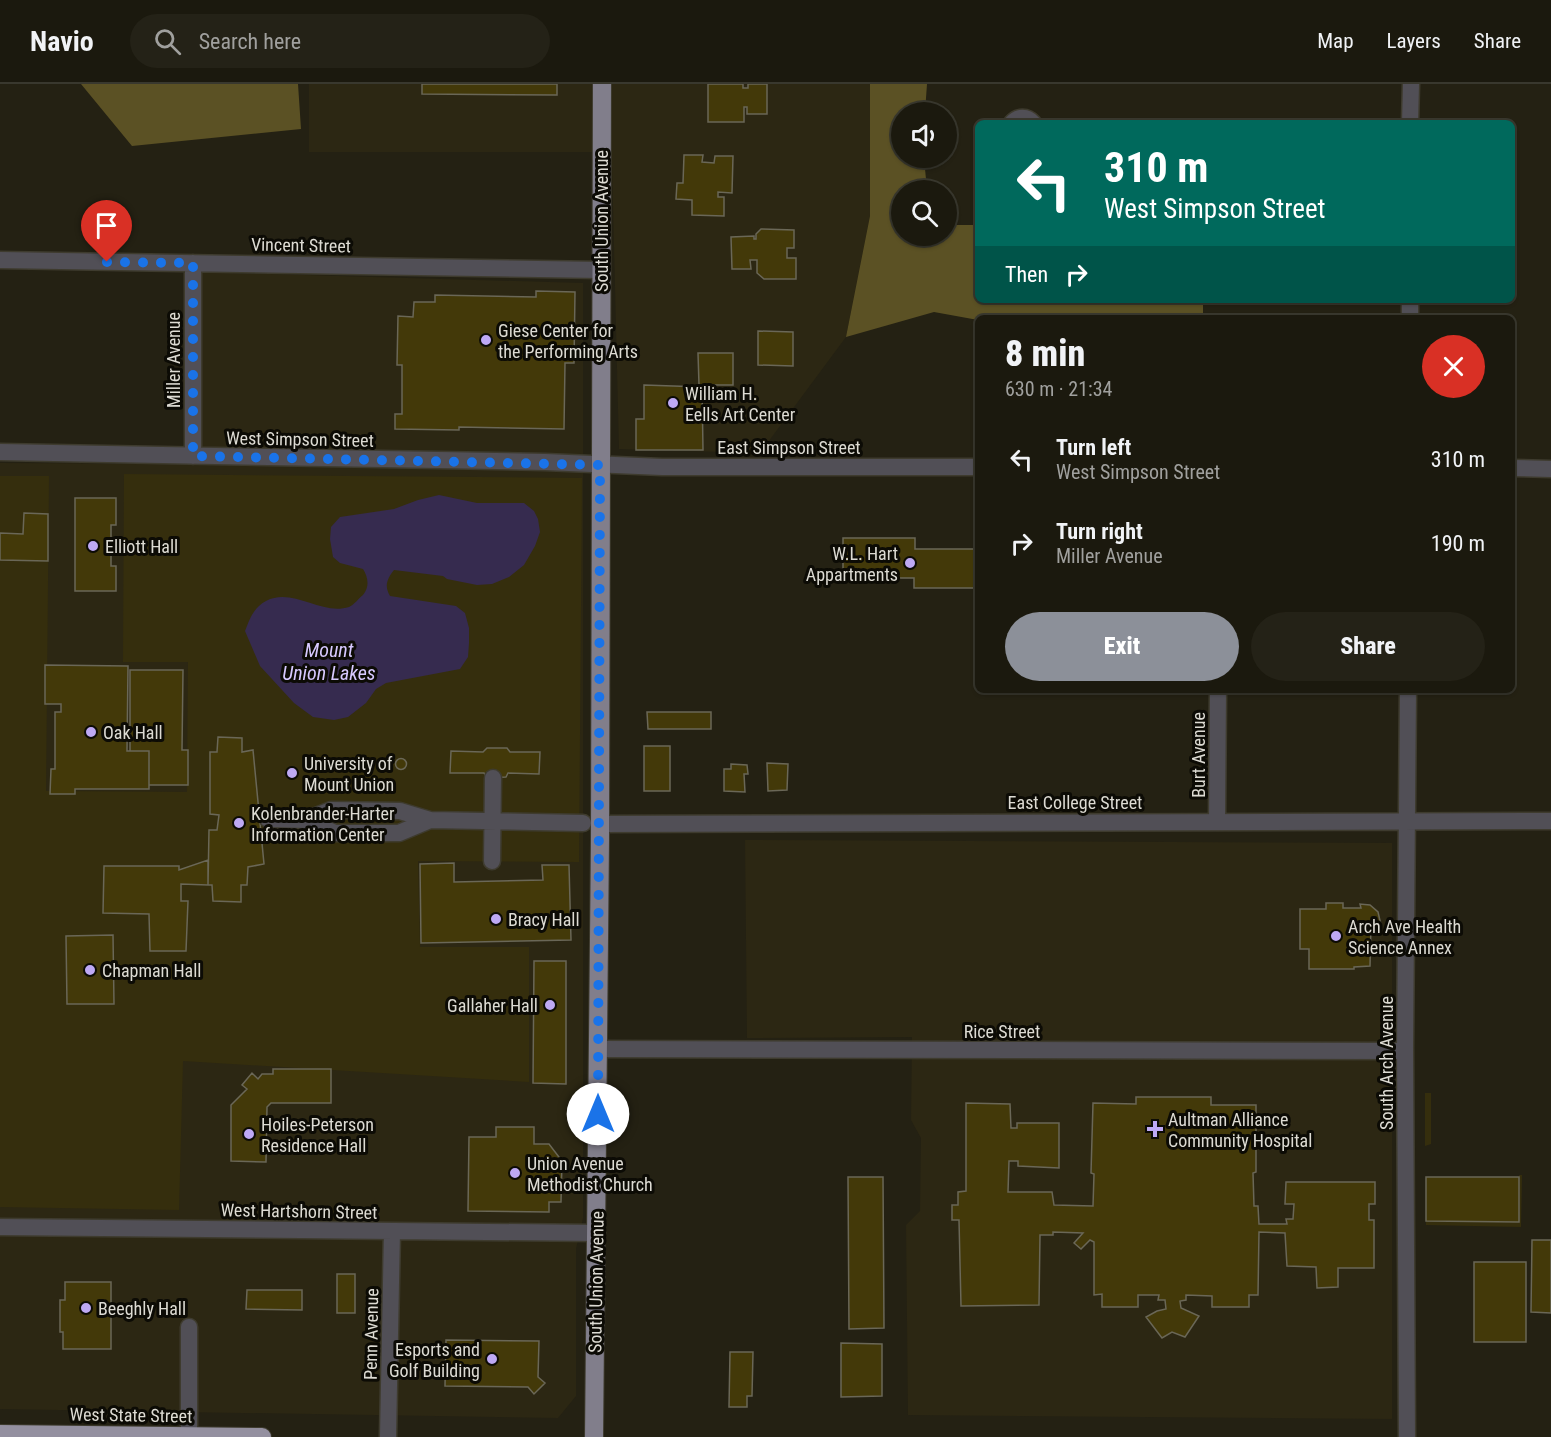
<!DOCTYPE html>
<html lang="en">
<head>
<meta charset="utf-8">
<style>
	:root { --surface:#1b190e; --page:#242217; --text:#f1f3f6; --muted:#a0a09e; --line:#39382e; --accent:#8c9099 }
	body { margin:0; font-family:"Roboto Condensed",sans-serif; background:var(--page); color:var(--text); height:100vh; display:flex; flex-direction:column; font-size:22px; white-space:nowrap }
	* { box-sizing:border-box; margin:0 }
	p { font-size:20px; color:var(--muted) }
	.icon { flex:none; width:33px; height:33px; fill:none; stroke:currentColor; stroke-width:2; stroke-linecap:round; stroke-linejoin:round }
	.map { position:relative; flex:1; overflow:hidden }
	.details { position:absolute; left:975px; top:231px; width:540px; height:378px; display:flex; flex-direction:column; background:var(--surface); border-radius:9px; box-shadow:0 2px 4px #0004,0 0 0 2px var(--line) }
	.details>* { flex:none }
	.hud { position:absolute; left:975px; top:36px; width:540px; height:183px; border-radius:9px; box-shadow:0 2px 4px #0004,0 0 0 2px var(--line); background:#00695c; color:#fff; overflow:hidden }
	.tools { position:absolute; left:891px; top:18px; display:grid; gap:12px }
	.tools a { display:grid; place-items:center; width:66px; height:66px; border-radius:50%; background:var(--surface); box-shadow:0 2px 4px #0004,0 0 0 2px var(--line); font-size:30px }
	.pin { position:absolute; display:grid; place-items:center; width:51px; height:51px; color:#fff; margin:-62px -26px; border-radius:50% 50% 50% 0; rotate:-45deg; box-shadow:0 0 6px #0007 }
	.pin .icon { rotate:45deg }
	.me { position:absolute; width:66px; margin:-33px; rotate:0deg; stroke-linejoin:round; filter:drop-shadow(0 0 4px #0008) }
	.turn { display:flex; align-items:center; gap:21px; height:126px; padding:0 30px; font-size:27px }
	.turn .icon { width:78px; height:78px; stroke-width:2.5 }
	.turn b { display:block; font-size:42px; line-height:51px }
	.then { display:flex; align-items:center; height:57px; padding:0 30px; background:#0003; gap:12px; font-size:22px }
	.round { display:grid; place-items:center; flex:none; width:63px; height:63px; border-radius:32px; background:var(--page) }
	.headline { display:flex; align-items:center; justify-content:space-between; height:102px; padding:0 30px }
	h1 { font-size:36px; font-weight:800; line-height:45px }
	.cta { display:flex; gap:12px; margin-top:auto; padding:12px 30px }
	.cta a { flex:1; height:69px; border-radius:36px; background:var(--accent); color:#fff; font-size:24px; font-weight:800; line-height:69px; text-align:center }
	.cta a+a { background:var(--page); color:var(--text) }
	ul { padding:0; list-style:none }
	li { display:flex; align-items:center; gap:18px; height:84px; padding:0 30px }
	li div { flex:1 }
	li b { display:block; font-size:22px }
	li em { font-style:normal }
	header { display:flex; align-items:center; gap:36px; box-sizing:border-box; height:84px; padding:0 30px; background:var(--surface); border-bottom:2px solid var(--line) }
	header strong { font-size:28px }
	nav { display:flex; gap:33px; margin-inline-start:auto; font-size:21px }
	.search { width:420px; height:54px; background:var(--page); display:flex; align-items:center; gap:15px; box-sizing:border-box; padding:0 21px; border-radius:33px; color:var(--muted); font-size:22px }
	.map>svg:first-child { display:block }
	.built { fill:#2c2713 }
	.green { fill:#352e0d }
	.forest { fill:#5b5124 }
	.water { fill:#362b4f }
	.building { fill:#433909; stroke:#6a6757; stroke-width:1.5 }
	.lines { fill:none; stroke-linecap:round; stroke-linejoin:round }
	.minor-casing { stroke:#3e3b2e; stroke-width:19 }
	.major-casing { stroke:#3e3b2e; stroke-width:20 }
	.highway-casing { stroke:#3e3b2e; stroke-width:20 }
	.minor { stroke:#514f56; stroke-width:16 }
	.major { stroke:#817e8b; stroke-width:18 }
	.highway { stroke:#9490a0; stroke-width:18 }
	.route { stroke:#1a73e8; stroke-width:10; stroke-dasharray:0 18 }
	.poi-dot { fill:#bea9f4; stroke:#0c0b05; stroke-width:2 }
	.labels { text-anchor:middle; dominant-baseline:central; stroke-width:6; stroke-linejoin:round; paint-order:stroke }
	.street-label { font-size:18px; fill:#dddbd3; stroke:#0c0b05 }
	.poi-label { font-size:18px; fill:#dddbd3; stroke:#0c0b05; text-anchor:start }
	.water-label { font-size:20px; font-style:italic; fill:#d7c9ff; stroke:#0c0b05 }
</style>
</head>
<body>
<header>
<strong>Navio</strong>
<div class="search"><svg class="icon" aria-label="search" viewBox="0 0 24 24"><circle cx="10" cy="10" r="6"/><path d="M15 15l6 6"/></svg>Search here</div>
<nav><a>Map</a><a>Layers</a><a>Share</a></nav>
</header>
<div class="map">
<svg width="1551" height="1353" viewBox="0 0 1551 1353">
	<rect width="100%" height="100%" fill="#242113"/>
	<path class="built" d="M309,0H602L601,68H309Z
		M610,0H870V132L846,253L760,369L619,365Z
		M199,188L583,199V1134L576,1165V1312L558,1334L0,1325V379L198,380Z
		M745,756L1392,759V1335L908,1331L906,1141L920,1127L921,1054L911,1036L912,953L747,954Z"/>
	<path class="green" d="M124,390L582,394L579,778L418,777L420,863H529V998L183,977L179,1126L0,1123V392H49L46,707L187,708L188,578H123Z
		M1425,1009H1431V1060L1425,1062Z
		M1519,1091H1522L1521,1143L1426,1141V1137L1519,1138Z"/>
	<path class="forest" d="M81,0H298L301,45L132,62Z
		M870,0H927L925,28H902V74H924L927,106H902V152H946L947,141H978V216H1203V234H978V236L934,228L846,253L870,132Z"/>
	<path class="water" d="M439,411L477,419H524L534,427L538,435L540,448L535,462L524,481L509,493L492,500L477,501L447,495L443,492L394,486C387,495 384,502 390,512L456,522L465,529L469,544V559L468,573L460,585L386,599L376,605L366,619L348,633L334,636L313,633L294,619L260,582L245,547C250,535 253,524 266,517C293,503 321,532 349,523C354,521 359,514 363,511C370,503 368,493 363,485L340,479L333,473L330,455L331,443L340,433L394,425L418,416Z"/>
	<path class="building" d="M422,0H557V11L422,10Z
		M708,0H743V4H748V0H767V30H747V23H744V38H708Z
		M684,71H703L702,78L714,79L715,72H733L732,109L718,108V113H724V132L692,131V116L676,115L677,99H683Z
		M761,145L794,146V164H787V174H796V195H764L757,189V176H750L751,185H732L731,153L754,152V155H756V150Z
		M536,207L575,208L574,279H565L564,345L459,343V346L395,345V330H402V281H397L398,232L413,233L414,218H435V211L536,213Z
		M758,247L793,248V282L758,281Z
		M698,269H733V301H699Z
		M644,301L702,303L703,366H636V335H644Z
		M75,414H116V441H111V482H116V507H75Z
		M24,429L48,430V477L0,476V449L23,450Z
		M843,454H915V465H978V504H914V494H843Z
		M45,581L128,582L127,667H149V705H75V710H50L51,685H55V628H61V620H45Z
		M130,586H183L182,666H188V701H149V667H130Z
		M647,628H711V645H648Z
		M218,653L242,654V668L253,666L264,780L248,783L247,801H241V818L213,817L212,801H208L209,746H217L219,731L210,730V668H217Z
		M644,662H670V707H644Z
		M487,664H507L510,668H540L539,690L508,689L506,693L487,694L484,689H450L451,667L483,668Z
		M395.5 680a5.5 5.5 0 1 1 11 0a5.5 5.5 0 1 1-11 0Z
		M767,679L788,680L787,706L768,707Z
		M731,680L747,681L748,690H744L745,708L724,707V685H731Z
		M208,776V801L181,800V817H188L186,867H150L149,830L103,829L104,782H179V786Z
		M454,779V798L543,796L542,781H569L571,856L421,859L420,780Z
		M1326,819H1343V824H1361L1360,820L1370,821L1378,828L1381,841H1371L1370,882L1354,883V885H1309V865H1300V825H1326Z
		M113,851L114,920H67L66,852Z
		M534,877H566V1000L533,999Z
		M273,985H331V1019H271L267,1023L266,1078L231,1077V1021L247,1005L242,1001L252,989L258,995L262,990H273Z
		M1136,1013H1211V1021H1256V1088L1253,1089L1254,1122H1258L1259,1140H1287L1286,1135H1293L1294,1120H1285L1286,1098H1375V1120H1369V1136H1374V1184H1338V1203L1317,1204L1316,1183L1287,1182L1285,1149L1259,1148L1258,1211H1249V1223H1212V1212L1186,1211V1216L1180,1217L1181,1224L1199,1232L1185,1253L1172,1248L1162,1254L1146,1233L1157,1227L1166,1225L1165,1216H1158L1159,1211H1138V1223H1102V1210L1094,1211V1158L1090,1156L1081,1165L1074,1159L1083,1149L1053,1148V1151H1040L1039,1221L961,1222L959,1136H952V1121H958V1108L966,1107V1019L1010,1020L1011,1044H1017V1039H1059V1084L1018,1082V1077H1009L1008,1108H1052L1054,1121L1093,1122L1094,1090L1091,1089L1093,1019L1136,1020Z
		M496,1043H534V1060H549L562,1077L561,1118H549V1128L468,1127L469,1053H496Z
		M848,1093H883L884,1244L849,1245Z
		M1426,1093H1519V1138L1426,1137Z
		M1532,1156H1551V1229L1531,1228Z
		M1474,1178H1526V1258H1474Z
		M337,1190H355V1229H337Z
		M65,1198H111V1265H63V1248H60V1216H65Z
		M247,1206H302V1226L246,1225Z
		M446,1256L539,1257L538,1293L545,1299L534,1310L528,1303L445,1302Z
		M841,1259L882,1260V1312L841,1313Z
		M730,1268H753L752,1312H747V1323H729Z"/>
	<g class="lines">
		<defs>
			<path id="minor" d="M1012,39C1018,32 1027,32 1033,39
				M1410,39L1411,0
				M0,176L601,186
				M193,179V372
				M1410,216V234
				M0,368L545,378L662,383H978
				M1512,384L1551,385
				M268,735L306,736L331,726L400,727L430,736L583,739
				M306,736L335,749H399L430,736
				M1217,737L1218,606
				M600,740L1551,737
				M492,777L493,694
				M598,965L1405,967
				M0,1143L597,1149
				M189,1353V1243
				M388,1353L392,1147
				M1407,1353L1405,964L1408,606"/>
			<path id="major" d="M594,1353L600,755L602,0"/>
			<path id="highway" d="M0,1350L262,1353"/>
		</defs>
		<use href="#minor" class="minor-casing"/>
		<use href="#major" class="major-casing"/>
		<use href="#highway" class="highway-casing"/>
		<use href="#minor" class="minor"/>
		<use href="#major" class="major"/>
		<use href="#highway" class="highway"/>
	</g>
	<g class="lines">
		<path class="route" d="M107,178L193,179V372L600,381L598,1030"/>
	</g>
	<g class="poi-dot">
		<circle cx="486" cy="256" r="6"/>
		<circle cx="673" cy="319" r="6"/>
		<circle cx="93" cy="462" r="6"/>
		<circle cx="910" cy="479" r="6"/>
		<circle cx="91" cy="648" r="6"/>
		<circle cx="292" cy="689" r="6"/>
		<circle cx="239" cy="739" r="6"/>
		<circle cx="496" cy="835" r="6"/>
		<circle cx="1336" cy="852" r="6"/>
		<circle cx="90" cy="886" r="6"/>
		<circle cx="550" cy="921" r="6"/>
		<path d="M1152 1036h6v6h6v6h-6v6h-6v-6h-6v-6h6z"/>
		<circle cx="249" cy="1050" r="6"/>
		<circle cx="515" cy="1089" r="6"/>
		<circle cx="86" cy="1224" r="6"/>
		<circle cx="492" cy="1275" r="6"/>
	</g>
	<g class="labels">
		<g class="street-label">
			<text transform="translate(601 137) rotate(-90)">South Union Avenue</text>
			<text transform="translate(301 161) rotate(1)">Vincent Street</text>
			<text transform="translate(173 276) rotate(-90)">Miller Avenue</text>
			<text transform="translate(300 355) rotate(1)">West Simpson Street</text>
			<text x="789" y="363">East Simpson Street</text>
			<text transform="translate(1198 671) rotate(-90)">Burt Avenue</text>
			<text x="1075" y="718">East College Street</text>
			<text x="1002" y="947">Rice Street</text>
			<text transform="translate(1386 979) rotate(-90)">South Arch Avenue</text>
			<text transform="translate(299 1127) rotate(1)">West Hartshorn Street</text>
			<text transform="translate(596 1198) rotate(-89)">South Union Avenue</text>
			<text transform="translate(371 1250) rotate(-89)">Penn Avenue</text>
			<text transform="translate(131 1331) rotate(1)">West State Street</text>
		</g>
		<g class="poi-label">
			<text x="498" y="246">Giese Center for<tspan x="498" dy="21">the Performing Arts</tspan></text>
			<text x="685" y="309">William H.<tspan x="685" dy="21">Eells Art Center</tspan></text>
			<text x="105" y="462">Elliott Hall</text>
			<text x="898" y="469" text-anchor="end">W.L. Hart<tspan x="898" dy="21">Appartments</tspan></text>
			<text x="103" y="648">Oak Hall</text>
			<text x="304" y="679">University of<tspan x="304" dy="21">Mount Union</tspan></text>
			<text x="251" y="729">Kolenbrander-Harter<tspan x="251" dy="21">Information Center</tspan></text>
			<text x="508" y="835">Bracy Hall</text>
			<text x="1348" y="842">Arch Ave Health<tspan x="1348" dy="21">Science Annex</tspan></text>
			<text x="102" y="886">Chapman Hall</text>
			<text x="538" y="921" text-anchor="end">Gallaher Hall</text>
			<text x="1168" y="1035">Aultman Alliance<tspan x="1168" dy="21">Community Hospital</tspan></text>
			<text x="261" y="1040">Hoiles-Peterson<tspan x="261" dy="21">Residence Hall</tspan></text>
			<text x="527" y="1079">Union Avenue<tspan x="527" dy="21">Methodist Church</tspan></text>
			<text x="98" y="1224">Beeghly Hall</text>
			<text x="480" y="1265" text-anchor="end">Esports and<tspan x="480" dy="21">Golf Building</tspan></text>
		</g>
		<g class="water-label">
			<text x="329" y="566">Mount<tspan x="329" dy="23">Union Lakes</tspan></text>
		</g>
	</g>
</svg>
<div class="tools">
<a><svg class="icon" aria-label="sound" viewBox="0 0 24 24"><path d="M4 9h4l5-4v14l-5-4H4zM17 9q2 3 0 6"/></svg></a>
<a><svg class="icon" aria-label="search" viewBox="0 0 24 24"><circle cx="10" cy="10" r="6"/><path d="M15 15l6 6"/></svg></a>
</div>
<div class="pin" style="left:107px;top:178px;background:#d93025"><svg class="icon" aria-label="arrive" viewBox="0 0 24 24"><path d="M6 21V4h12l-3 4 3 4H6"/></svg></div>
<svg class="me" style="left:598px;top:1030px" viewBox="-20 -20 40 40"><circle r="19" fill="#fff"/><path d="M0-13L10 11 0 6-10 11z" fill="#1a73e8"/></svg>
<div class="hud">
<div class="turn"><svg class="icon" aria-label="left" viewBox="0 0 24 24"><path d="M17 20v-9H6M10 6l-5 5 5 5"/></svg><div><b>310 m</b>West Simpson Street</div></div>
<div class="then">Then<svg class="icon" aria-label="right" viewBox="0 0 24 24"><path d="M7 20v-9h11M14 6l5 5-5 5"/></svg></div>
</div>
<section class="details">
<div class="headline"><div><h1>8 min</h1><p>630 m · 21:34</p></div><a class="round" style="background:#d93025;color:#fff"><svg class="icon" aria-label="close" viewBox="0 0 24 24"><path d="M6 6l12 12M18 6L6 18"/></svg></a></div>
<ul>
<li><svg class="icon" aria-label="left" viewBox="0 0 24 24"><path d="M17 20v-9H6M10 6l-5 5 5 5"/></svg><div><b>Turn left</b><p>West Simpson Street</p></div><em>310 m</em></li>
<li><svg class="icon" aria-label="right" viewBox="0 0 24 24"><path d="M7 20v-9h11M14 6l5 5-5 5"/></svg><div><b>Turn right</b><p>Miller Avenue</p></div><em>190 m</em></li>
</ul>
<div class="cta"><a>Exit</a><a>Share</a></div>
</section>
</div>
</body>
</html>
